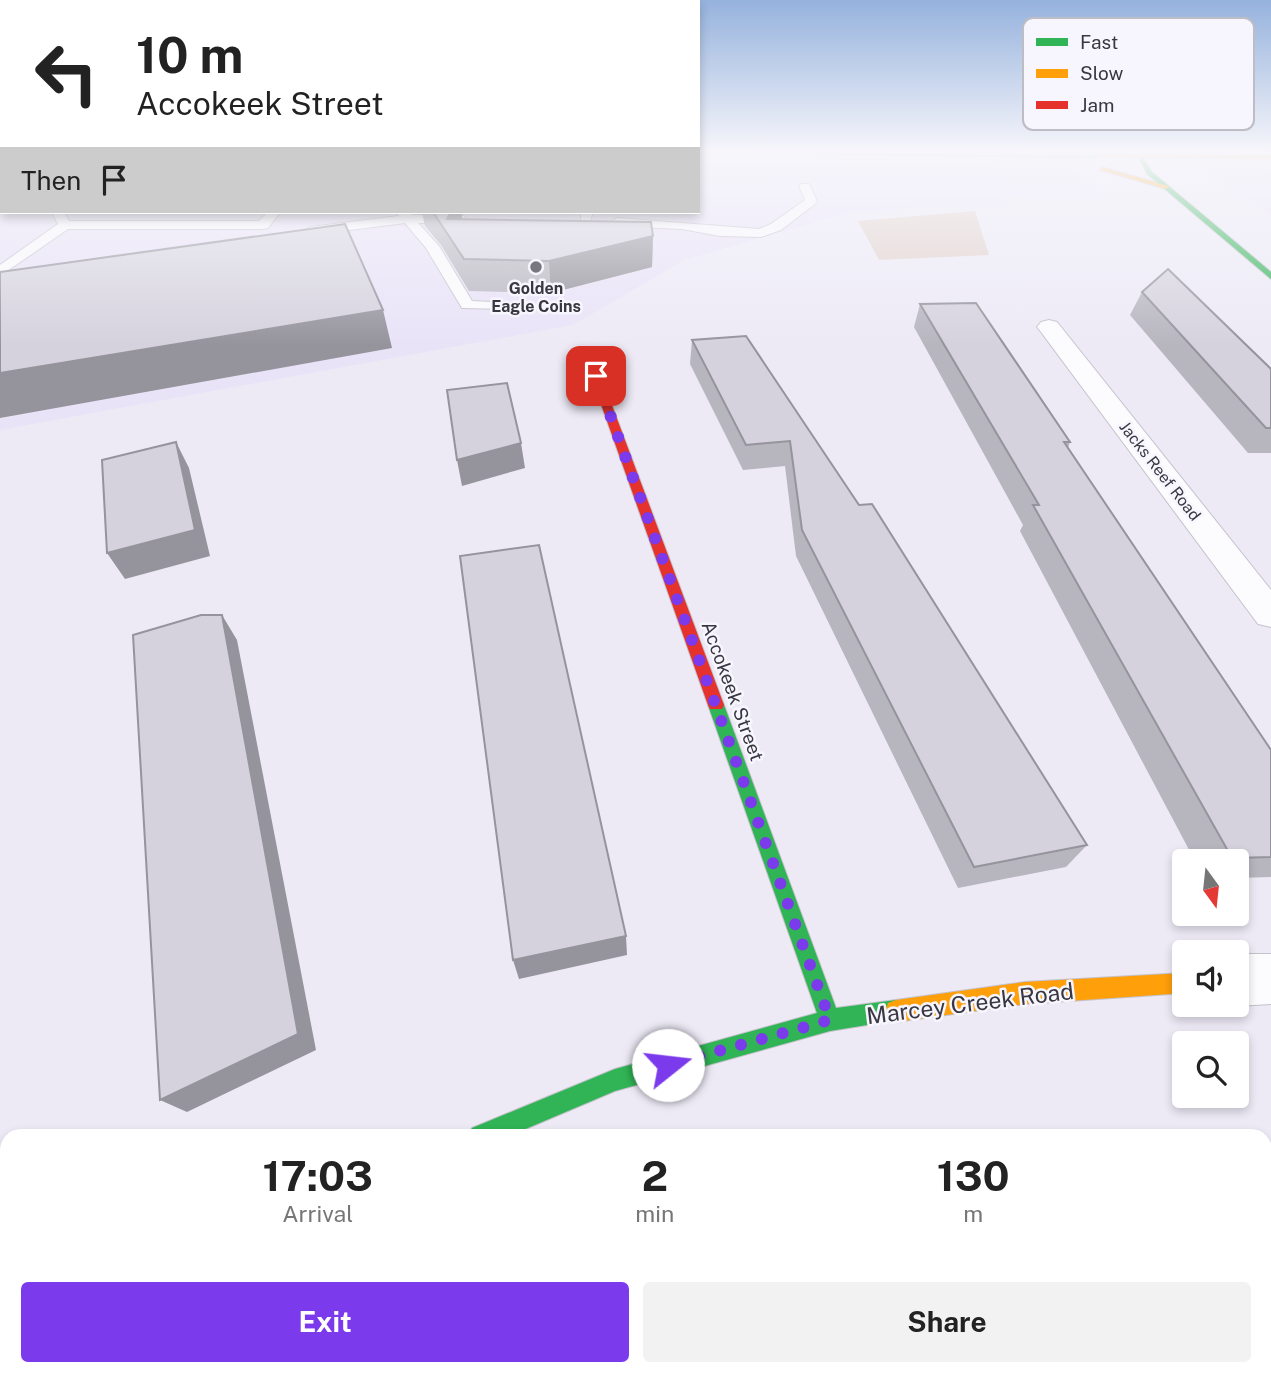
<!DOCTYPE html>
<html lang="en">
<head>
<meta charset="utf-8">
<style>
	:root { --surface:#fff; --page:#f2f2f2; --text:#222; --muted:#767676; --accent:#7c3aed }
	body { margin:0; font-family:"Public Sans",sans-serif; background:var(--page); color:var(--text); height:100vh; display:flex; flex-direction:column; font-size:26px; white-space:nowrap }
	* { box-sizing:border-box; margin:0 }
	p { font-size:23px; color:var(--muted) }
	.icon { flex:none; width:38px; height:38px; fill:none; stroke:currentColor; stroke-width:2; stroke-linecap:round; stroke-linejoin:round }
	.map { position:relative; flex:1; overflow:hidden }
	.details { position:absolute; left:0px; top:1129px; width:1272px; height:247px; display:flex; flex-direction:column; background:var(--surface); border-radius:21px 21px 0 0; box-shadow:0 4px 10px #0003 }
	.details>* { flex:none }
	.banner { position:absolute; left:0px; top:0px; width:700px; height:214px; box-shadow:0 4px 10px #0003; background:#fff; color:var(--text); overflow:hidden }
	.needle { width:46px; rotate:165deg }
	.tools { position:absolute; left:1172px; top:849px; display:grid; gap:14px }
	.tools a { display:grid; place-items:center; width:77px; height:77px; border-radius:7px; background:var(--surface); box-shadow:0 4px 10px #0003; font-size:35px }
	.pin { position:absolute; display:grid; place-items:center; width:60px; height:60px; color:#fff; margin:-30px; border-radius:14px; box-shadow:0 4px 10px #0006 }
	.me { position:absolute; width:77px; margin:-38px; rotate:74deg; stroke-linejoin:round; filter:drop-shadow(0 0 5px #0008) }
	.turn { display:flex; align-items:center; gap:24px; height:147px; padding:0 21px; font-size:32px }
	.turn .icon { width:91px; height:91px; stroke-width:2.5 }
	.turn b { display:block; font-size:49px; line-height:60px }
	.then { display:flex; align-items:center; height:66px; padding:0 21px; background:#0003; gap:14px; font-size:26px }
	.eta { display:flex; justify-content:space-evenly; align-items:center; height:119px; text-align:center }
	.eta b { font-size:42px; font-weight:700; line-height:49px }
	.button { display:flex; gap:14px; margin-top:auto; padding:14px 21px }
	.button a { flex:1; height:80px; border-radius:7px; background:var(--accent); color:#fff; font-size:28px; font-weight:700; line-height:80px; text-align:center }
	.button a+a { background:var(--page); color:var(--text) }
	.map>svg:first-child { display:block }
	.built { fill:#e9e3f8 }
	.green { fill:#e1d2cb }
	.lines { fill:none; stroke-linecap:round; stroke-linejoin:round }
	.lane-casing { stroke:#c4c2cb; stroke-width:2 }
	.street-casing { stroke:#c4c2cb; stroke-width:2 }
	.fast-casing { stroke:#c4c2cb; stroke-width:2 }
	.slow-casing { stroke:#c4c2cb; stroke-width:2 }
	.jam-casing { stroke:#c4c2cb; stroke-width:2 }
	.lane { fill:#fcfcfe; fill-rule:evenodd }
	.street { fill:#fcfcfe; fill-rule:evenodd }
	.fast { fill:#30b455; fill-rule:evenodd }
	.slow { fill:#ff9f0a; fill-rule:evenodd }
	.jam { fill:#e5322d; fill-rule:evenodd }
	.wall { fill:#b7b5be }
	.shaded-wall { fill:#95939b }
	.building { fill:#d5d2dd; stroke:#95939b; stroke-width:2 }
	.route { stroke:#7c3aed; stroke-width:12; stroke-dasharray:0 21.6 }
	.poi-dot { fill:#78767f; stroke:#f7f5fd; stroke-width:2.5 }
	.labels { text-anchor:middle; dominant-baseline:central; stroke-width:5; stroke-linejoin:round; paint-order:stroke }
	.far-poi-label { font-size:16px; font-weight:bold; fill:#39373f; stroke:#f7f5fd }
	.far-street-label { font-size:16px; fill:#39373f; stroke:#f7f5fd }
	.street-label { font-size:19px; fill:#39373f; stroke:#f7f5fd }
	.near-street-label { font-size:23px; fill:#39373f; stroke:#f7f5fd }
	.key { fill:#f7f5fd; stroke:#bebcc4; stroke-width:2 }
	.key-label { font-size:19px; fill:#39373f }
</style>
</head>
<body>
<div class="map">
<svg width="1271" height="1375" viewBox="0 0 1271 1375">
	<rect width="100%" height="100%" fill="#edeaf6"/>
	<path class="built" d="M0,156L2,212H698V163L1071,168L1107,198L1003,197L1009,206H951L850,212L684,260L573,325L0,430Z
		M1200,168L1271,169V215Z"/>
	<path class="green" d="M975,211L989,255L879,260L858,221Z"/>
	<g class="lines">
		<defs>
			<path id="lane" d="M0,175H2L0,182Z
				M801,184H809L817,201L815,204L781,230L761,237L720,236L682,229L617,226L611,222L617,218L759,229L771,224L805,200L799,186Z
				M52,212H64L69,221H259L268,212H280L268,228L263,229H68L0,276V265L58,224Z
				M396,212H408L412,215L464,216L466,219L460,223H418L439,246L472,301L509,303L512,306L509,309L462,308L426,248L405,223L310,235L304,231L310,227L399,216Z
				M581,212H593L589,224H581Z"/>
			<path id="street" d="M1049,320L1057,322L1271,590V627L1258,624L1041,332L1037,327L1041,322Z
				M1237,954H1271V1004L1237,1006L1235,1004H1237Z
				M7,1316V1368H32L25,1375H0V1318Z
				M401,1368H469L470,1375H402Z"/>
			<path id="fast" d="M718,153L1100,156L1097,158Z
				M1137,154H1141L1152,172L1271,272V279L1147,174Z
				M716,699L722,701L724,705L836,1008L896,1000L904,1003L907,1011L904,1019L830,1031L615,1091L509,1136H468L472,1128L615,1069L817,1013L708,705L710,701Z"/>
			<path id="slow" d="M1097,154L1271,155V159L1095,157Z
				M1102,167L1168,186L1169,187L1166,189L1100,170Z
				M1185,973V993L1025,1004L896,1022L888,1019L885,1011L888,1003L896,1000L1025,982Z"/>
			<path id="jam" d="M596,373L601,376L724,705L722,709H710L708,705L591,376Z"/>
		</defs>
		<use href="#lane" class="lane-casing"/>
		<use href="#street" class="street-casing"/>
		<use href="#fast" class="fast-casing"/>
		<use href="#slow" class="slow-casing"/>
		<use href="#jam" class="jam-casing"/>
		<use href="#lane" class="lane"/>
		<use href="#street" class="street"/>
		<use href="#fast" class="fast"/>
		<use href="#slow" class="slow"/>
		<use href="#jam" class="jam"/>
	</g>
	<path class="wall" d="M412,212H471L470,214L462,213V219L653,236L652,267L551,293L469,291L441,245L425,226L422,213Z
		M1142,292L1271,369V453H1248L1130,315Z
		M920,304L1070,442L1068,448L1271,750V877L1237,878V861H1195L1020,531L1023,525L914,327Z
		M692,340L859,505L1087,845L1066,867L958,888L796,556L785,466L743,470L690,364Z"/>
	<path class="shaded-wall" d="M451,212H461L464,227L447,219Z
		M653,236L652,267L551,293L549,261Z
		M383,310L392,348L0,418V373Z
		M176,442L189,468L210,556L125,579L107,553Z
		M521,443L525,468L462,486L457,460Z
		M222,615L237,640L316,1050L187,1112L160,1100Z
		M626,936L627,955L519,979L513,960Z"/>
	<path class="building" d="M433,212H451L447,219L651,222L653,236L549,261L464,259Z
		M345,224L383,310L0,373V272Z
		M1168,269L1271,369V428H1266L1142,292Z
		M976,303L1070,442H1064L1271,750V857L1232,858L1033,505H1039L920,304Z
		M746,336L859,505L872,504L1087,845L974,867L802,530L790,441L746,445L692,340Z
		M507,383L521,443L457,460L447,390Z
		M176,442L195,530L107,553L102,460Z
		M539,545L626,936L513,960L460,556Z
		M201,615H222L298,1034L160,1100L133,635Z
		M654,1368H836L838,1375H656Z"/>
	<linearGradient id="sky" x2="0" y2="1"><stop stop-color="#95b2dd"/><stop offset="0.44" stop-color="#f7f6fb"/><stop offset="1" stop-color="#f7f6fb" stop-opacity="0"/></linearGradient>
	<rect width="1271" height="345" fill="url(#sky)"/>
	<g class="lines">
		<path class="route" d="M596,376L830,1020L668,1065"/>
	</g>
	<circle class="poi-dot" cx="536" cy="267" r="7"/>
	<g class="labels">
		<g class="far-poi-label">
			<text x="536" y="288">Golden<tspan x="536" dy="18">Eagle Coins</tspan></text>
		</g>
		<g class="far-street-label">
			<text transform="translate(1160 471) rotate(52)">Jacks Reef Road</text>
		</g>
		<g class="street-label">
			<text transform="translate(733 691) rotate(70)">Accokeek Street</text>
		</g>
		<g class="near-street-label">
			<text transform="translate(970 1003) rotate(-7)">Marcey Creek Road</text>
		</g>
	</g>
	<rect x="1023" y="18" width="231" height="112" rx="10" class="key"/>
	<rect x="1036" y="38" width="32" height="8" fill="#30b455"/>
	<rect x="1036" y="69" width="32" height="9" fill="#ff9f0a"/>
	<rect x="1036" y="101" width="32" height="8" fill="#e5322d"/>
	<g class="key-label">
		<text x="1080" y="49">Fast</text>
		<text x="1080" y="80">Slow</text>
		<text x="1080" y="112">Jam</text>
	</g>
</svg>
<div class="tools">
<a><svg class="needle" viewBox="-14 -14 28 28"><path d="M0-13l5 13h-10z" fill="#e53935"/><path d="M0 13l5-13h-10z" fill="#767676"/></svg></a>
<a><svg class="icon" aria-label="sound" viewBox="0 0 24 24"><path d="M4 9h4l5-4v14l-5-4H4zM17 9q2 3 0 6"/></svg></a>
<a><svg class="icon" aria-label="search" viewBox="0 0 24 24"><circle cx="10" cy="10" r="6"/><path d="M15 15l6 6"/></svg></a>
</div>
<div class="pin" style="left:596px;top:376px;background:#d93025"><svg class="icon" aria-label="arrive" viewBox="0 0 24 24"><path d="M6 21V4h12l-3 4 3 4H6"/></svg></div>
<svg class="me" style="left:668px;top:1065px" viewBox="-20 -20 40 40"><circle r="19" fill="#fff"/><path d="M0-13L10 11 0 6-10 11z" fill="#7c3aed"/></svg>
<div class="banner">
<div class="turn"><svg class="icon" aria-label="left" viewBox="0 0 24 24"><path d="M17 20v-9H6M10 6l-5 5 5 5"/></svg><div><b>10 m</b>Accokeek Street</div></div>
<div class="then">Then<svg class="icon" aria-label="arrive" viewBox="0 0 24 24"><path d="M6 21V4h12l-3 4 3 4H6"/></svg></div>
</div>
<section class="details">
<div class="eta">
<div><b>17:03</b><p>Arrival</p></div>
<div><b>2</b><p>min</p></div>
<div><b>130</b><p>m</p></div>
</div>
<div class="button"><a>Exit</a><a>Share</a></div>
</section>
</div>
</body>
</html>
